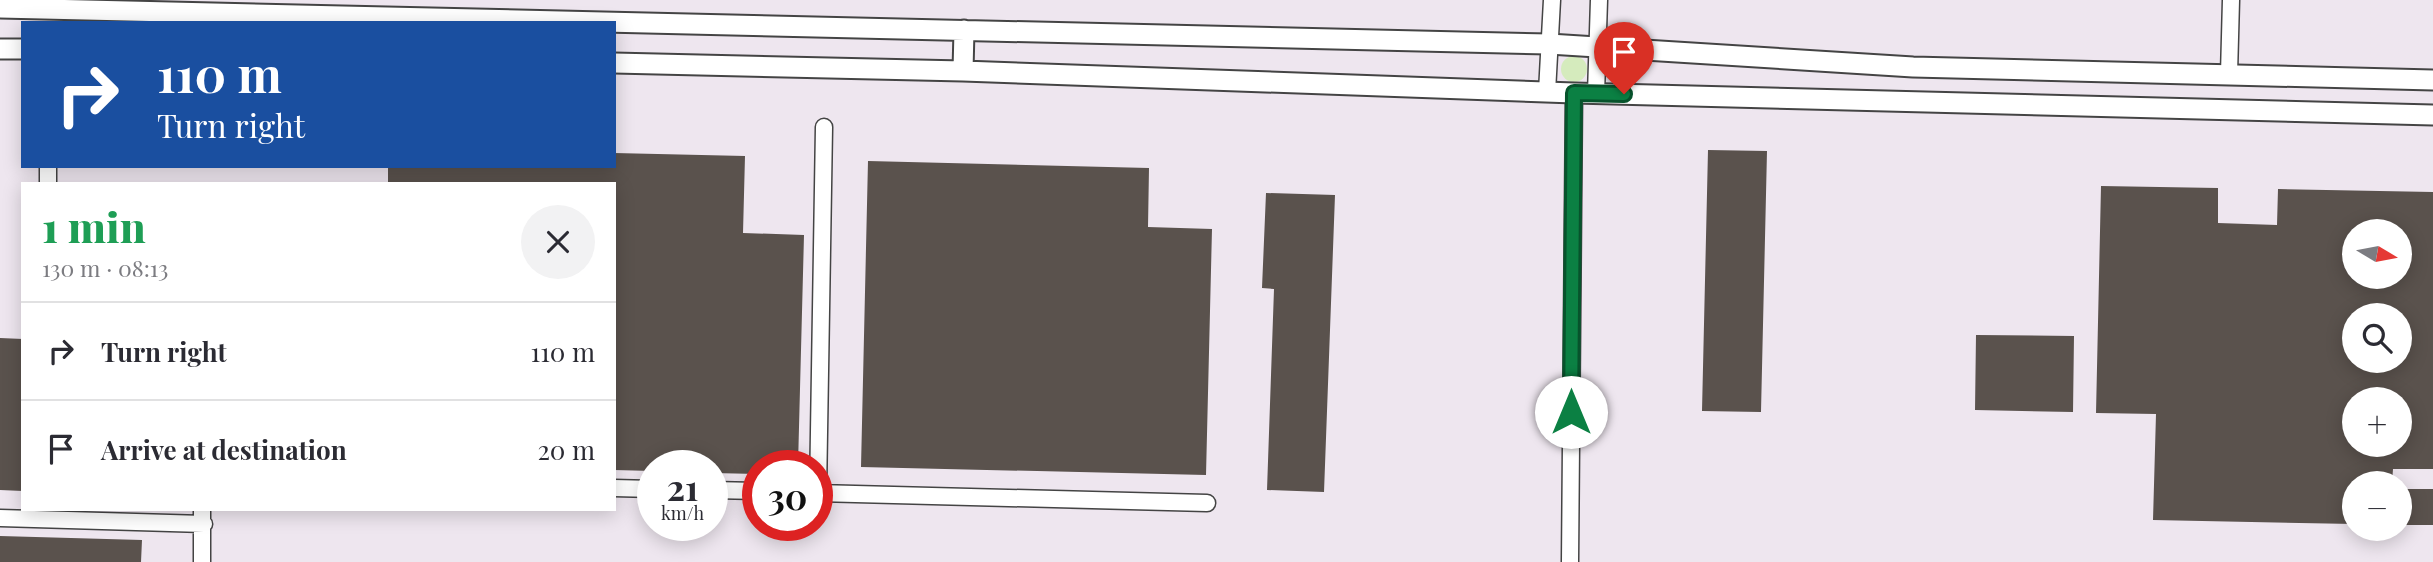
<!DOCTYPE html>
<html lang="en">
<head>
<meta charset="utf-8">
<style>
	:root { --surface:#fff; --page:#f2f2f3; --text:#2b2b33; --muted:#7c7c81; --line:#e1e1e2 }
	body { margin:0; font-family:"Playfair Display",serif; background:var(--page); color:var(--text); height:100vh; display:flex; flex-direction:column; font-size:26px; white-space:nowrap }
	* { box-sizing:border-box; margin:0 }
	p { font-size:23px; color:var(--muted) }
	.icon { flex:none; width:38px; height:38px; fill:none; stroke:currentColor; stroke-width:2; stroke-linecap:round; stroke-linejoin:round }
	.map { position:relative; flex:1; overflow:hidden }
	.details { position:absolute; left:21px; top:182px; width:595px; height:329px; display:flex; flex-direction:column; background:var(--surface); border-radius:0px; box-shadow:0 4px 18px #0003 }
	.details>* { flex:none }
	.top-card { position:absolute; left:21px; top:21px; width:595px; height:147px; border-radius:0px; box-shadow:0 4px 18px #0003; background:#1a4fa0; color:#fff; overflow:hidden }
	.needle { width:46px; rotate:100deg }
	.controls { position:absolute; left:2342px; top:219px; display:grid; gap:14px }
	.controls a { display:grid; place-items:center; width:70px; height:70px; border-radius:50%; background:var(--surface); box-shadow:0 4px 18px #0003; font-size:35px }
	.speed { position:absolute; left:637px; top:450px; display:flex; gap:14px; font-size:35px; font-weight:700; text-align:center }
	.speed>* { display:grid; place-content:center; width:91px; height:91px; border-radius:50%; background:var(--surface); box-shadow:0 4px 18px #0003; line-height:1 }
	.speed small { font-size:18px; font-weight:400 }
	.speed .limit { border:10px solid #d22; background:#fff; color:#111 }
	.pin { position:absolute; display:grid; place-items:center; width:60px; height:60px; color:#fff; margin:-72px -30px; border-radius:50% 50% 50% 0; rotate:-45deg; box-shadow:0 0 7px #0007 }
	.pin .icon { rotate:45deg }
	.me { position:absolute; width:77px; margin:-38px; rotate:0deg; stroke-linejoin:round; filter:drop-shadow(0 0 5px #0008) }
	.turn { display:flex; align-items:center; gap:24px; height:147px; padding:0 21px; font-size:32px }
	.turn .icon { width:91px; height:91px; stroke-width:2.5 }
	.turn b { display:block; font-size:49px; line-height:60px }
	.round { display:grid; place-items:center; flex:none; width:74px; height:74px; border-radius:37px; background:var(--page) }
	.overview { display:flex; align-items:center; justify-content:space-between; height:119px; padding:0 21px }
	h1 { font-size:42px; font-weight:800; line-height:52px; color:#1e9e55 }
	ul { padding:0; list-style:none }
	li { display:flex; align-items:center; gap:21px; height:98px; padding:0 21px; border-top:2px solid var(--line) }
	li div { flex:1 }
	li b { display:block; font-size:26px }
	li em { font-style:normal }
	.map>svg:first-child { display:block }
	.industrial { fill:#eee6ef; fill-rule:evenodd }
	.green { fill:#d5ebbd }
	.building { fill:#5a524d; fill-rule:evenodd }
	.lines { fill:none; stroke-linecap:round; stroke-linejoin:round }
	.minor-casing { stroke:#444; stroke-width:19 }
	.tertiary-casing { stroke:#444; stroke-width:23 }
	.minor { stroke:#fff; stroke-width:16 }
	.tertiary { stroke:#fff; stroke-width:19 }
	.route-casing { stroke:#07532c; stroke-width:18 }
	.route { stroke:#0b8043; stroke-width:12 }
</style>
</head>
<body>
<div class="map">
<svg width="2433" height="562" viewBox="0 0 2433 562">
	<rect width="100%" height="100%" fill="#fffdf5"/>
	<path class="industrial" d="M0,0H2433V562H0ZM23,23H614V166H23ZM23,184H614V509H23ZM2354,231H2399V276H2354ZM2354,315H2399V360H2354ZM2354,399H2399V444H2354ZM653,466H712V525H653ZM758,466H817V525H758ZM2354,483H2399V528H2354Z"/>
	<path class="green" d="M1561 69a13 13 0 1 1 26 0a13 13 0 1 1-26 0Z"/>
	<path class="building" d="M1708,150L1767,151L1761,412L1702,411Z
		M614,153L745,156L743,233L804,235L798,466H758V474L712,473V466H653V471L614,470V184H388V166H614Z
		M868,161L1149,168L1148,227L1212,229L1206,475L861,467Z
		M2101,186L2218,188V223L2277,225L2278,189L2433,192V469H2393L2392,483H2354V524L2153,520L2156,414L2096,413ZM2354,231H2399V276H2354ZM2354,315H2399V360H2354ZM2354,399H2399V444H2354Z
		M1266,193L1335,195L1324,492L1267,490L1274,289L1262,288Z
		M1976,335L2074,336L2073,412L1975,410Z
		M0,338L23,339V491L0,490Z
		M2399,489H2433V525H2399Z
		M0,536L142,540L141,562H0Z"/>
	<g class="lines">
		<defs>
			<path id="minor" d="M2229,74L2231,0
				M1547,92L1552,0
				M1596,94L1599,0
				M48,184V166
				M614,488L653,489
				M712,490L758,491
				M817,493L1207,503
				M818,493L824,127
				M202,509V562
				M0,518L204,524
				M1570,562L1574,93"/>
			<path id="tertiary" d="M0,8L1549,44L1913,67L2433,80
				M0,49H23
				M614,63L963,71L1574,93L2433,115
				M963,71L964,30"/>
		</defs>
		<use href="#minor" class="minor-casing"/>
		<use href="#tertiary" class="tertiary-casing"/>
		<use href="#minor" class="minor"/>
		<use href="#tertiary" class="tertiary"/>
	</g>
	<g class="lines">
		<defs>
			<path id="route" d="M1571,412L1574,93L1624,94"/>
		</defs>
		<use href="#route" class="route-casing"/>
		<use href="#route" class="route"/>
	</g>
</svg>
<div class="controls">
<a><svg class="needle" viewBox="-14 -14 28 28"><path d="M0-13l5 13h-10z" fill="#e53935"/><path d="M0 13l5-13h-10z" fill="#7c7c81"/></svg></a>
<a><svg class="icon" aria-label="search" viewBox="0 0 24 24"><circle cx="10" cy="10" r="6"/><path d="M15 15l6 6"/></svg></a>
<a>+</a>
<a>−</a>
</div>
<div class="speed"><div>21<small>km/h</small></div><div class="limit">30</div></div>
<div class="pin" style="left:1624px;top:94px;background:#d93025"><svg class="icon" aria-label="arrive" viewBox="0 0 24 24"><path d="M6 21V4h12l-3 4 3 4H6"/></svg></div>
<svg class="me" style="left:1571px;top:412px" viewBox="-20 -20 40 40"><circle r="19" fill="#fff"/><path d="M0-13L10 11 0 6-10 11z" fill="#0b8043"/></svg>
<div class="top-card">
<div class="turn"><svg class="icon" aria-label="right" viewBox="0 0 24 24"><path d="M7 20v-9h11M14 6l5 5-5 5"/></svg><div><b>110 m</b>Turn right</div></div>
</div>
<section class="details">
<div class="overview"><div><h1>1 min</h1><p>130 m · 08:13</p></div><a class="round"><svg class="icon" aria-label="close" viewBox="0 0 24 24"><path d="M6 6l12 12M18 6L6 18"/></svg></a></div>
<ul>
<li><svg class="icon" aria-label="right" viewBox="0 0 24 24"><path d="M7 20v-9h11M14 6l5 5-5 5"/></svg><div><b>Turn right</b></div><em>110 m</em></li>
<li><svg class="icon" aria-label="arrive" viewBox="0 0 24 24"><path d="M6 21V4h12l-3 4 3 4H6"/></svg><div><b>Arrive at destination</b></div><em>20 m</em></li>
</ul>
</section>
</div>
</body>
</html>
